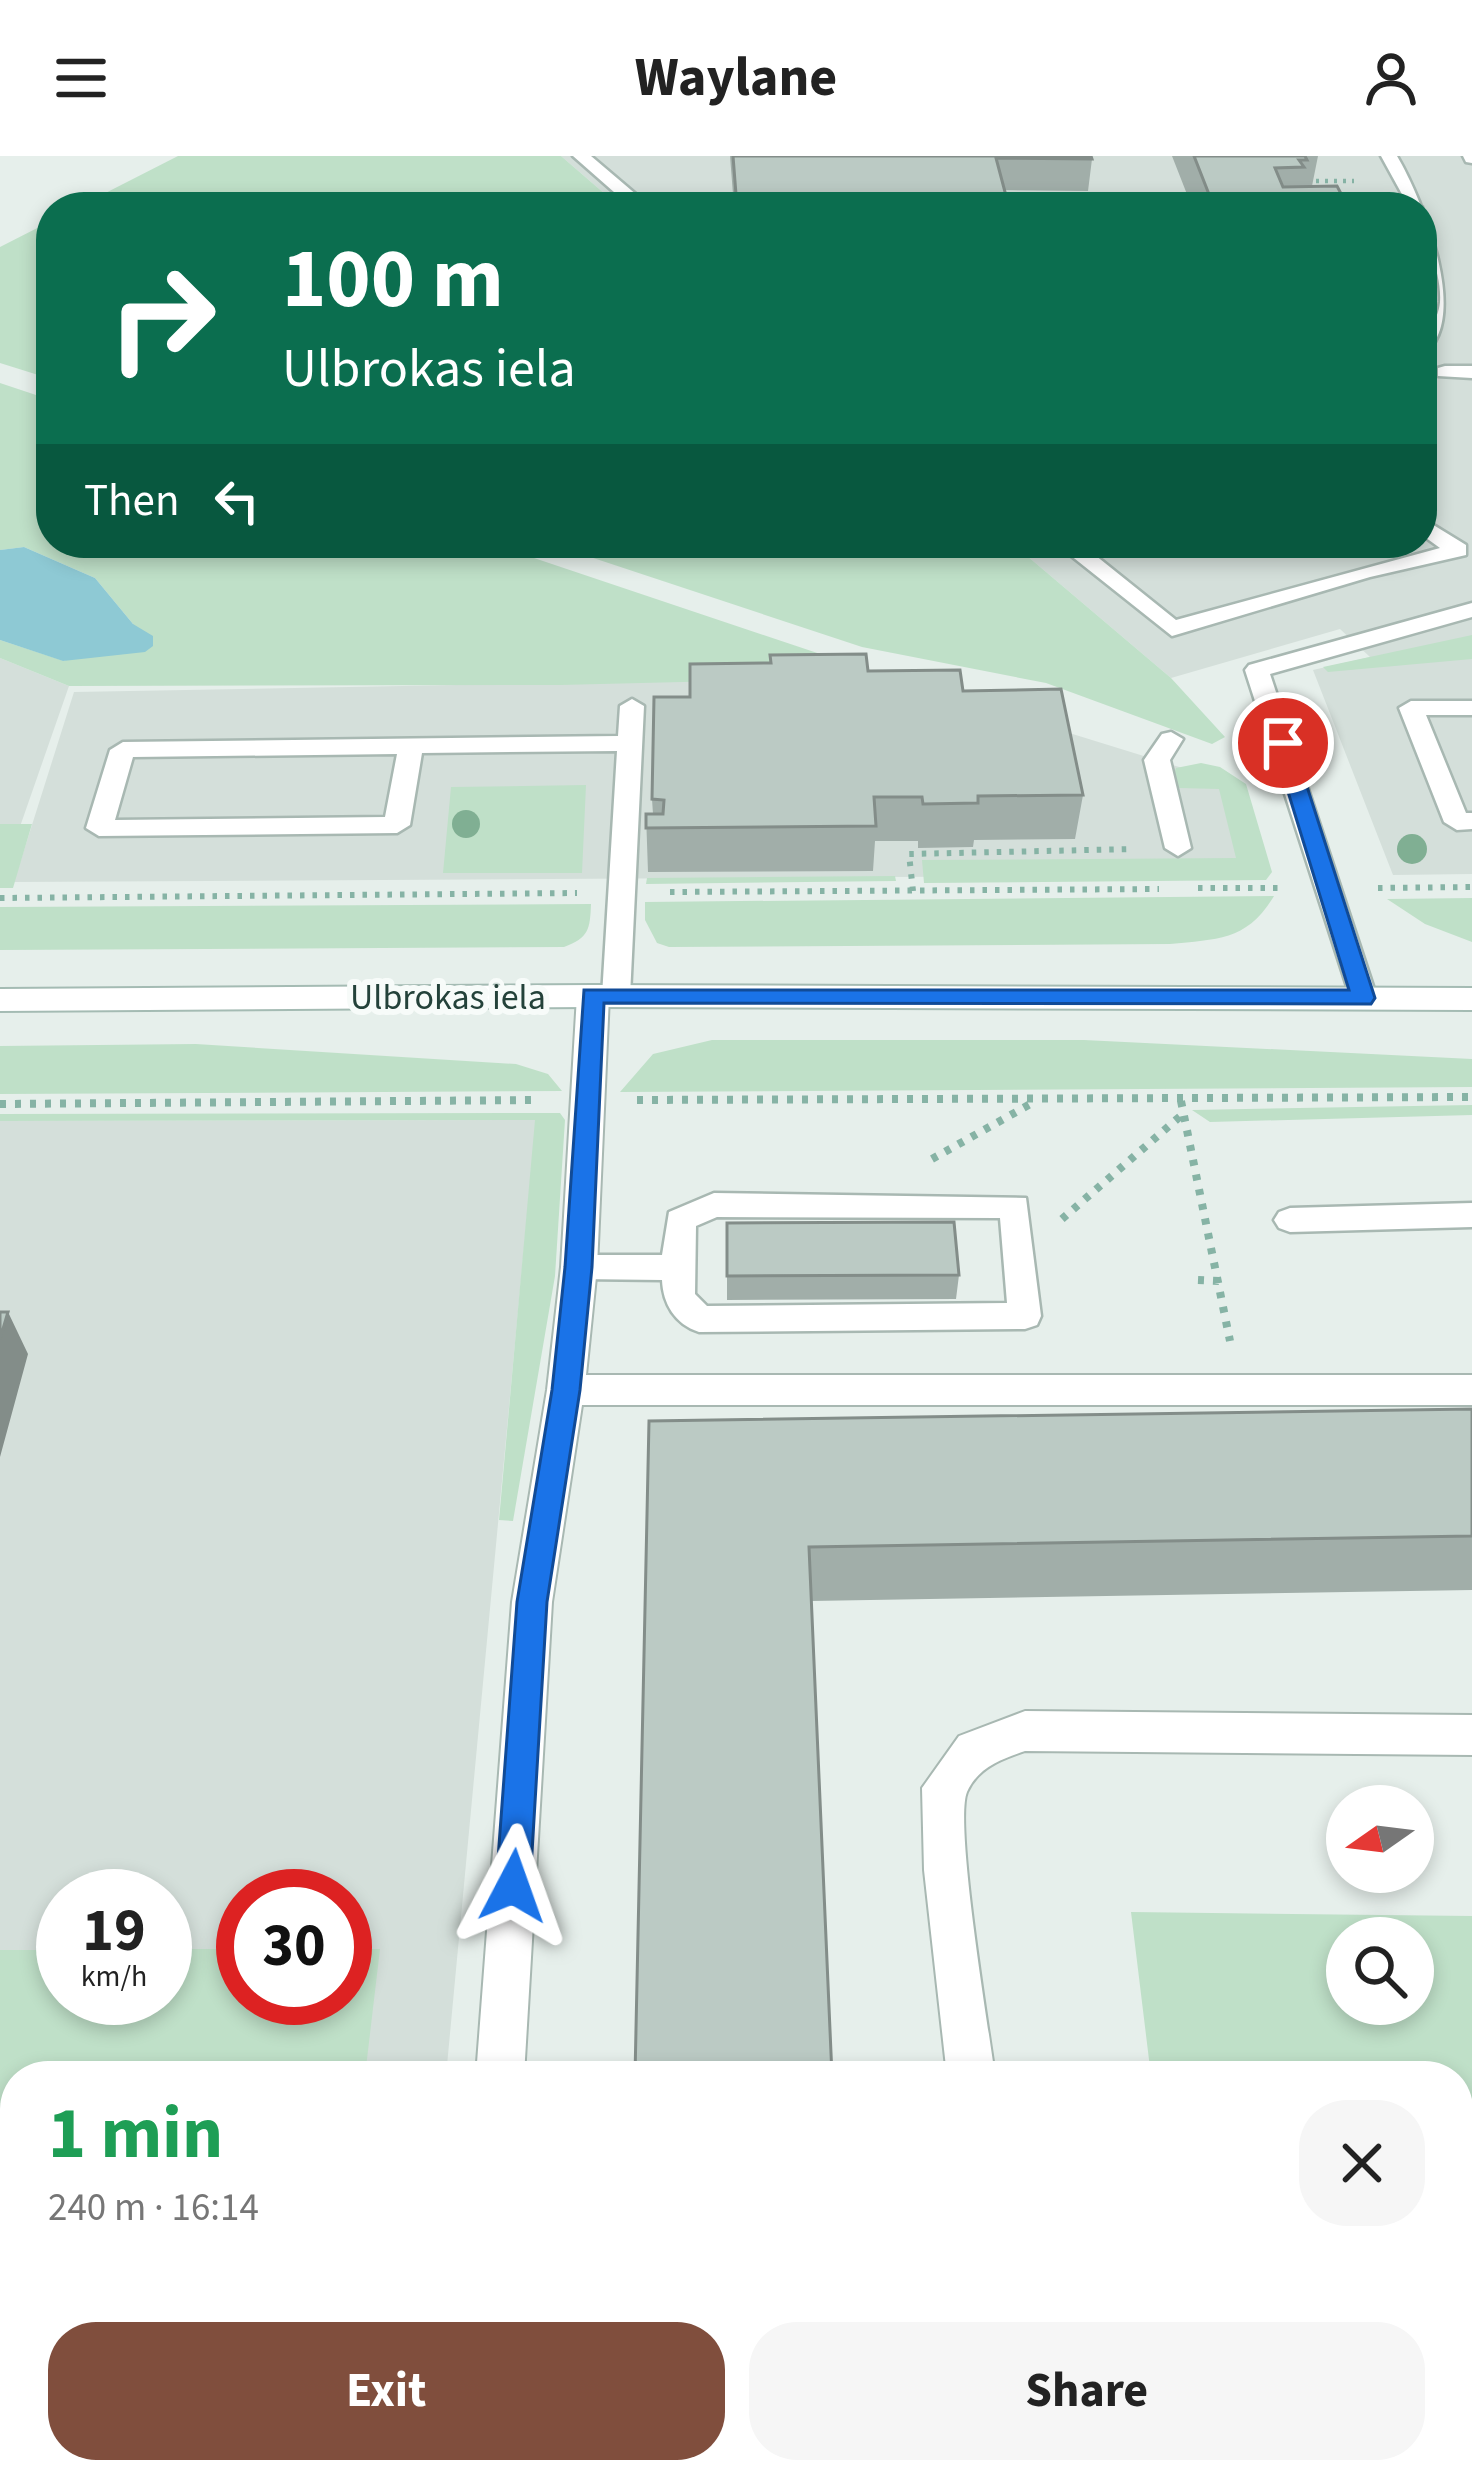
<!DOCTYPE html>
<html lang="en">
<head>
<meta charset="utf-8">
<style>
	:root { --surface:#fff; --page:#f6f6f6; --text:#222; --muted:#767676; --accent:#804e3d }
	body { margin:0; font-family:"Source Sans 3",sans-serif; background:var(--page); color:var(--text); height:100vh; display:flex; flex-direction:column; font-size:45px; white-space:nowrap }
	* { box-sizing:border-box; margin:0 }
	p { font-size:39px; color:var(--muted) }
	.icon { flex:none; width:66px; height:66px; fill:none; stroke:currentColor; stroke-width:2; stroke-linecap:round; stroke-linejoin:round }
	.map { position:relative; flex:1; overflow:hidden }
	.details { position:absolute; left:0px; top:1905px; width:1473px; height:423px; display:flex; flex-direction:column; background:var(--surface); border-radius:48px 48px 0 0; box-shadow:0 6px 18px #0003 }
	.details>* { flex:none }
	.top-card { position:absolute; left:36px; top:36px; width:1401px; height:366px; border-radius:48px; box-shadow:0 6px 18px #0003; background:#0b6e4f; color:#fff; overflow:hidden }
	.needle { width:78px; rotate:256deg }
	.controls { position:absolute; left:1326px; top:1629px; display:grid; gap:24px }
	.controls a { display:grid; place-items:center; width:108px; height:108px; border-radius:50%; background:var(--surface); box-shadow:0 6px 18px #0003; font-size:60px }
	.speed { position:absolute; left:36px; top:1713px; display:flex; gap:24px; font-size:60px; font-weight:700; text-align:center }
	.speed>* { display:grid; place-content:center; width:156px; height:156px; border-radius:50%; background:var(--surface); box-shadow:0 6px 18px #0003; line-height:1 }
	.speed small { font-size:30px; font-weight:400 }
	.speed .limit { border:18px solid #d22; background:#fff; color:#111 }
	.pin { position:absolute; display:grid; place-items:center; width:102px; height:102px; color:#fff; margin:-51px; border:6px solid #fff; border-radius:50%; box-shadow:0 3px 12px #0007 }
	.me { position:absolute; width:132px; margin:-66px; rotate:4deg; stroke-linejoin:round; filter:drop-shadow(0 0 9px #0008) }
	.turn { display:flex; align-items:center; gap:42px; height:252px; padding:0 48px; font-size:54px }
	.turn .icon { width:156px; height:156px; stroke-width:2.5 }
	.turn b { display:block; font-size:84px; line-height:102px }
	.then { display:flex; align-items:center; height:114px; padding:0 48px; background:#0003; gap:24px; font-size:45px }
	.round { display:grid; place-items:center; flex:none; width:126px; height:126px; border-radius:48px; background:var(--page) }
	.overview { display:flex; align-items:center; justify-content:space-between; height:204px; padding:0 48px }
	h1 { font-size:72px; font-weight:700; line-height:90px; color:#1e9e55 }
	.action { display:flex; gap:24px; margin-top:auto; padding:24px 48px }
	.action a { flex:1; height:138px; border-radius:48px; background:var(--accent); color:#fff; font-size:48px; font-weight:700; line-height:138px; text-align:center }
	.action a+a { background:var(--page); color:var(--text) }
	header { display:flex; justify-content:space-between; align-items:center; height:156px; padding:0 48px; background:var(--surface); font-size:54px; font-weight:700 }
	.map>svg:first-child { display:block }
	.built { fill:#d4dfda; fill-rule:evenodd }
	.green { fill:#bfe0c8; fill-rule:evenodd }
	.water { fill:#8ec9d4 }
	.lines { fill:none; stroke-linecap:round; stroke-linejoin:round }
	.lane-casing { stroke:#a8b8b2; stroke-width:5 }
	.street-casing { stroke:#a8b8b2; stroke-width:4 }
	.secondary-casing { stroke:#a4bbb3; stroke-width:4 }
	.path-far3 { stroke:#86b3a5; stroke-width:4.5; stroke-dasharray:3 6; stroke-linecap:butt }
	.path-far2 { stroke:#86b3a5; stroke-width:6; stroke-dasharray:4.5 8; stroke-linecap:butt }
	.path-far1 { stroke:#86b3a5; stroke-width:8; stroke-dasharray:6 9; stroke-linecap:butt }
	.path { stroke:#86b3a5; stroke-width:10; stroke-dasharray:8 12; stroke-linecap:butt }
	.lane { fill:#fff; fill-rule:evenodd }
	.street { fill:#fff; fill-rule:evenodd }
	.secondary { fill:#fff; fill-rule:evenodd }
	.tree { fill:#80af93 }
	.wall { fill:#a1aea9 }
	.shaded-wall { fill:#838d89 }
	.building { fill:#bbcac4; stroke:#838d89; stroke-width:3 }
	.route { fill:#1a73e8; stroke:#114b97; stroke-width:3 }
	.labels { text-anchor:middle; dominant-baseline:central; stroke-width:12; stroke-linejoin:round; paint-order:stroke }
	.street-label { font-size:36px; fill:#24423a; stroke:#f7fbf9 }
</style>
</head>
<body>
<header><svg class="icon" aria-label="menu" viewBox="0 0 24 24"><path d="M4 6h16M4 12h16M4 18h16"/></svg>Waylane<svg class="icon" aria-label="person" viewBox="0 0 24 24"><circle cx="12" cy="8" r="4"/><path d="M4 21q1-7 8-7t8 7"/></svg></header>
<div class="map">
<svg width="1472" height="2327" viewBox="0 0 1472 2327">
	<rect width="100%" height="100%" fill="#e6efeb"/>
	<path class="built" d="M561,0H1472V718L1393,719L1313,514L1370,501L1340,473L1171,522L1012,387H1422V51H620Z
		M0,502L69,530L0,728Z
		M889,521L1234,628L1259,719L14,726L74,536Z
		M536,964L446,1920H15V2313H409L408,2327H0V965ZM63,1740H165V1842H63ZM243,1740H345V1842H243Z"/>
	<path class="green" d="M178,0H561L620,51H78Z
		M51,65V223L0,207V91Z
		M0,227L51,244V387H489L889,521L560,529L69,530L0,502V484L64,505L133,468L95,422L24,391L0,394Z
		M548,387H1012L1171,522L1225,581L1212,588L1046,527L862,491Z
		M1472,479V503L1328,516L1323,511Z
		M1201,607L1220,611L1246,628L1272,716L1266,724L924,727L922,704L1236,702L1219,633L1179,632L1170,626L1176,612Z
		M586,629L582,717H443L451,631Z
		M0,668H32L13,732H0Z
		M895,720L896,725L646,728L647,722Z
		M1274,740C1247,785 1218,783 1170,788L669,791L657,787L645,764V746Z
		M1472,742V786L1425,768L1387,743Z
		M591,748C590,773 589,782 564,791L0,794V751Z
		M712,884H1084L1472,903V931L620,936L653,898Z
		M196,888L516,908L548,918L562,935L0,938V890Z
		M1472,949V959L1210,966L1192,954Z
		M560,957L565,964L555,1120L513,1365L499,1364L535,964L0,965V958Z
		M1131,1756L1472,1760V2088H1458V1920H1151ZM1347,1782H1413V1848H1347Z
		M165,1793H243V1842H345V1793H380L365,1920H15V2044H0V1794H63V1842H165Z"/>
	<path class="water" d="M24,391L95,422L133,468L153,480V490L145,496L63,505L0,484V394Z"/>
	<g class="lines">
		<defs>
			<path id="lane" d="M573,0H591L651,51H631Z
				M1381,0H1397C1423,44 1472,166 1422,199C1422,178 1438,168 1440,146C1442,113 1422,84 1422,51H1409Z
				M1463,0H1472V7L1466,6Z
				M1445,210H1472V222L1438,220V212Z
				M1422,362L1466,389V399L1370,421L1172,480L1055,387H1080L1176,464L1440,392L1422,379Z
				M1472,447V461L1270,518L1377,842L1363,852L1353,849L1245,514L1249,509Z
				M632,543L644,550L630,840L616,850L602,840L617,595L422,597L410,669L397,677L99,680L86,672L110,594L123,586L618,580L620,550ZM397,598L385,661L115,664L133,601Z
				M1411,545H1472V559H1426L1466,657H1472V673L1457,674L1444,666L1399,552Z
				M1171,576L1183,583L1170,604L1191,692L1178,700L1165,692L1144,604L1162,578Z
				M714,1037L1026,1042L1041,1160L1037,1169L1025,1173L699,1176C675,1168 663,1148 662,1124L579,1123L568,1120L563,1111L568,1102L579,1099H662L669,1056ZM717,1061L1000,1062L1007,1147L707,1150L695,1138L696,1070Z
				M1472,1047V1071L1290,1076L1279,1072L1274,1064L1279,1056L1290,1052Z"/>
			<path id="street" d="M593,829L604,833L609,840L597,1111L586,1219H1472V1249H582L552,1446L524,1920H476L512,1446L547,1234L561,1111L577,840L582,833Z
				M1025,1555L1472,1559V1599L1025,1595C1002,1603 978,1611 967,1636C954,1667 989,1874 995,1920H947L924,1714L922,1632L959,1580Z
				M1458,2197H1472V2249H1458Z
				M447,2313H501L500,2327H446Z"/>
			<path id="secondary" d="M593,829L1472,832V854L593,851L0,855V833Z"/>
		</defs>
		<use href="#lane" class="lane-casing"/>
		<use href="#street" class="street-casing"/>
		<use href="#secondary" class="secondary-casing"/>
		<path class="path-far3" d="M1307,25H1354"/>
		<path class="path-far2" d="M1198,732H1279
			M1378,732L1472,731
			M913,735L909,698L1134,693
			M670,736L1159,733
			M0,742L577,737"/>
		<path class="path-far1" d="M637,944L1472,941
			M1181,945L1230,1185
			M0,948L538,944
			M932,1003L1034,946
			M1062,1063L1184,957
			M1198,1124L1219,1125"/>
		<path class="path" d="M773,2327L858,2313"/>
		<use href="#lane" class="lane"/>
		<use href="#street" class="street"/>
		<use href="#secondary" class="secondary"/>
	</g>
	<g class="tree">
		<circle cx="466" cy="668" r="14"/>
		<circle cx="1412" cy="693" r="15"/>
	</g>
	<path class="wall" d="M730,0H1091L1092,3L1088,35L1004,34L1009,51H734Z
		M1172,0H1318L1312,30L1348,51H1192Z
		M868,515L963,535L1083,639L1075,683L974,684L973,691L918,692V685H875L873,715L648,716L646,658H653L652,643L690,541Z
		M727,1067L959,1119L956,1143L727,1144Z
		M1472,1253V1434L811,1445L649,1265Z"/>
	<path class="shaded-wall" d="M8,1156L28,1198L0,1301V1183Z
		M348,2313H365L364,2327H346Z"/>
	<path class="building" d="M733,0H1091L1092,3L996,2L1009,51H737Z
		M1194,0H1305L1307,4H1299L1304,11L1275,12L1283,31L1337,30L1348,51H1214Z
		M866,498L868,515L960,514L963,535L1061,533L1083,639L978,640V647L923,648L922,641H874L876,670L646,672V658H663L664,644L652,643L654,541H690V508L771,507L770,499Z
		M954,1066L959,1119L727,1120V1067Z
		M0,1156H8L0,1183Z
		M1472,1253V1380L809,1391L832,1920H635L649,1265Z
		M31,2313H348L346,2327H11L30,2319Z"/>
	<path class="route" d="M1283,581L1293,587L1375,842L1371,848L604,847L592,1111L580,1234L547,1446L530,1730L525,1742L513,1747L501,1742L496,1730L517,1446L552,1234L565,1111L584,834H1349L1273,587Z"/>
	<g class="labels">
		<g class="street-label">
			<text x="448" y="841">Ulbrokas iela</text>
		</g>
	</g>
</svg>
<div class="controls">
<a><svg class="needle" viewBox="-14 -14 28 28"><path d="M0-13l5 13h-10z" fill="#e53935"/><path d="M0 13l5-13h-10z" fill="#767676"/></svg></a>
<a><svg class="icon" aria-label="search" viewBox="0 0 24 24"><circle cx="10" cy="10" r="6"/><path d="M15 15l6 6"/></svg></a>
</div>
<div class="speed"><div>19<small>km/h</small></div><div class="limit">30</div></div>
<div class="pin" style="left:1283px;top:587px;background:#d93025"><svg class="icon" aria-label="arrive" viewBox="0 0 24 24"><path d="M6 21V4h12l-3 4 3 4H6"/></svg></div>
<svg class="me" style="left:513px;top:1730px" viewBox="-20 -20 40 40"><path d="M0-17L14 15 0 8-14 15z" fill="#1a73e8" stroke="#fff" stroke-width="4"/></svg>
<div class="top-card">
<div class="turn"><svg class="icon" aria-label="right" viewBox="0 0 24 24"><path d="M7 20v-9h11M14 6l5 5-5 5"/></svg><div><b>100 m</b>Ulbrokas iela</div></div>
<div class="then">Then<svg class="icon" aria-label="left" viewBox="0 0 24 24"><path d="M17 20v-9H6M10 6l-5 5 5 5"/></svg></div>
</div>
<section class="details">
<div class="overview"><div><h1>1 min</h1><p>240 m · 16:14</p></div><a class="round"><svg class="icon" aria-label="close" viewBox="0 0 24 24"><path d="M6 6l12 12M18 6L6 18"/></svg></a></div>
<div class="action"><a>Exit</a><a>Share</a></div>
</section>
</div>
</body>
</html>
